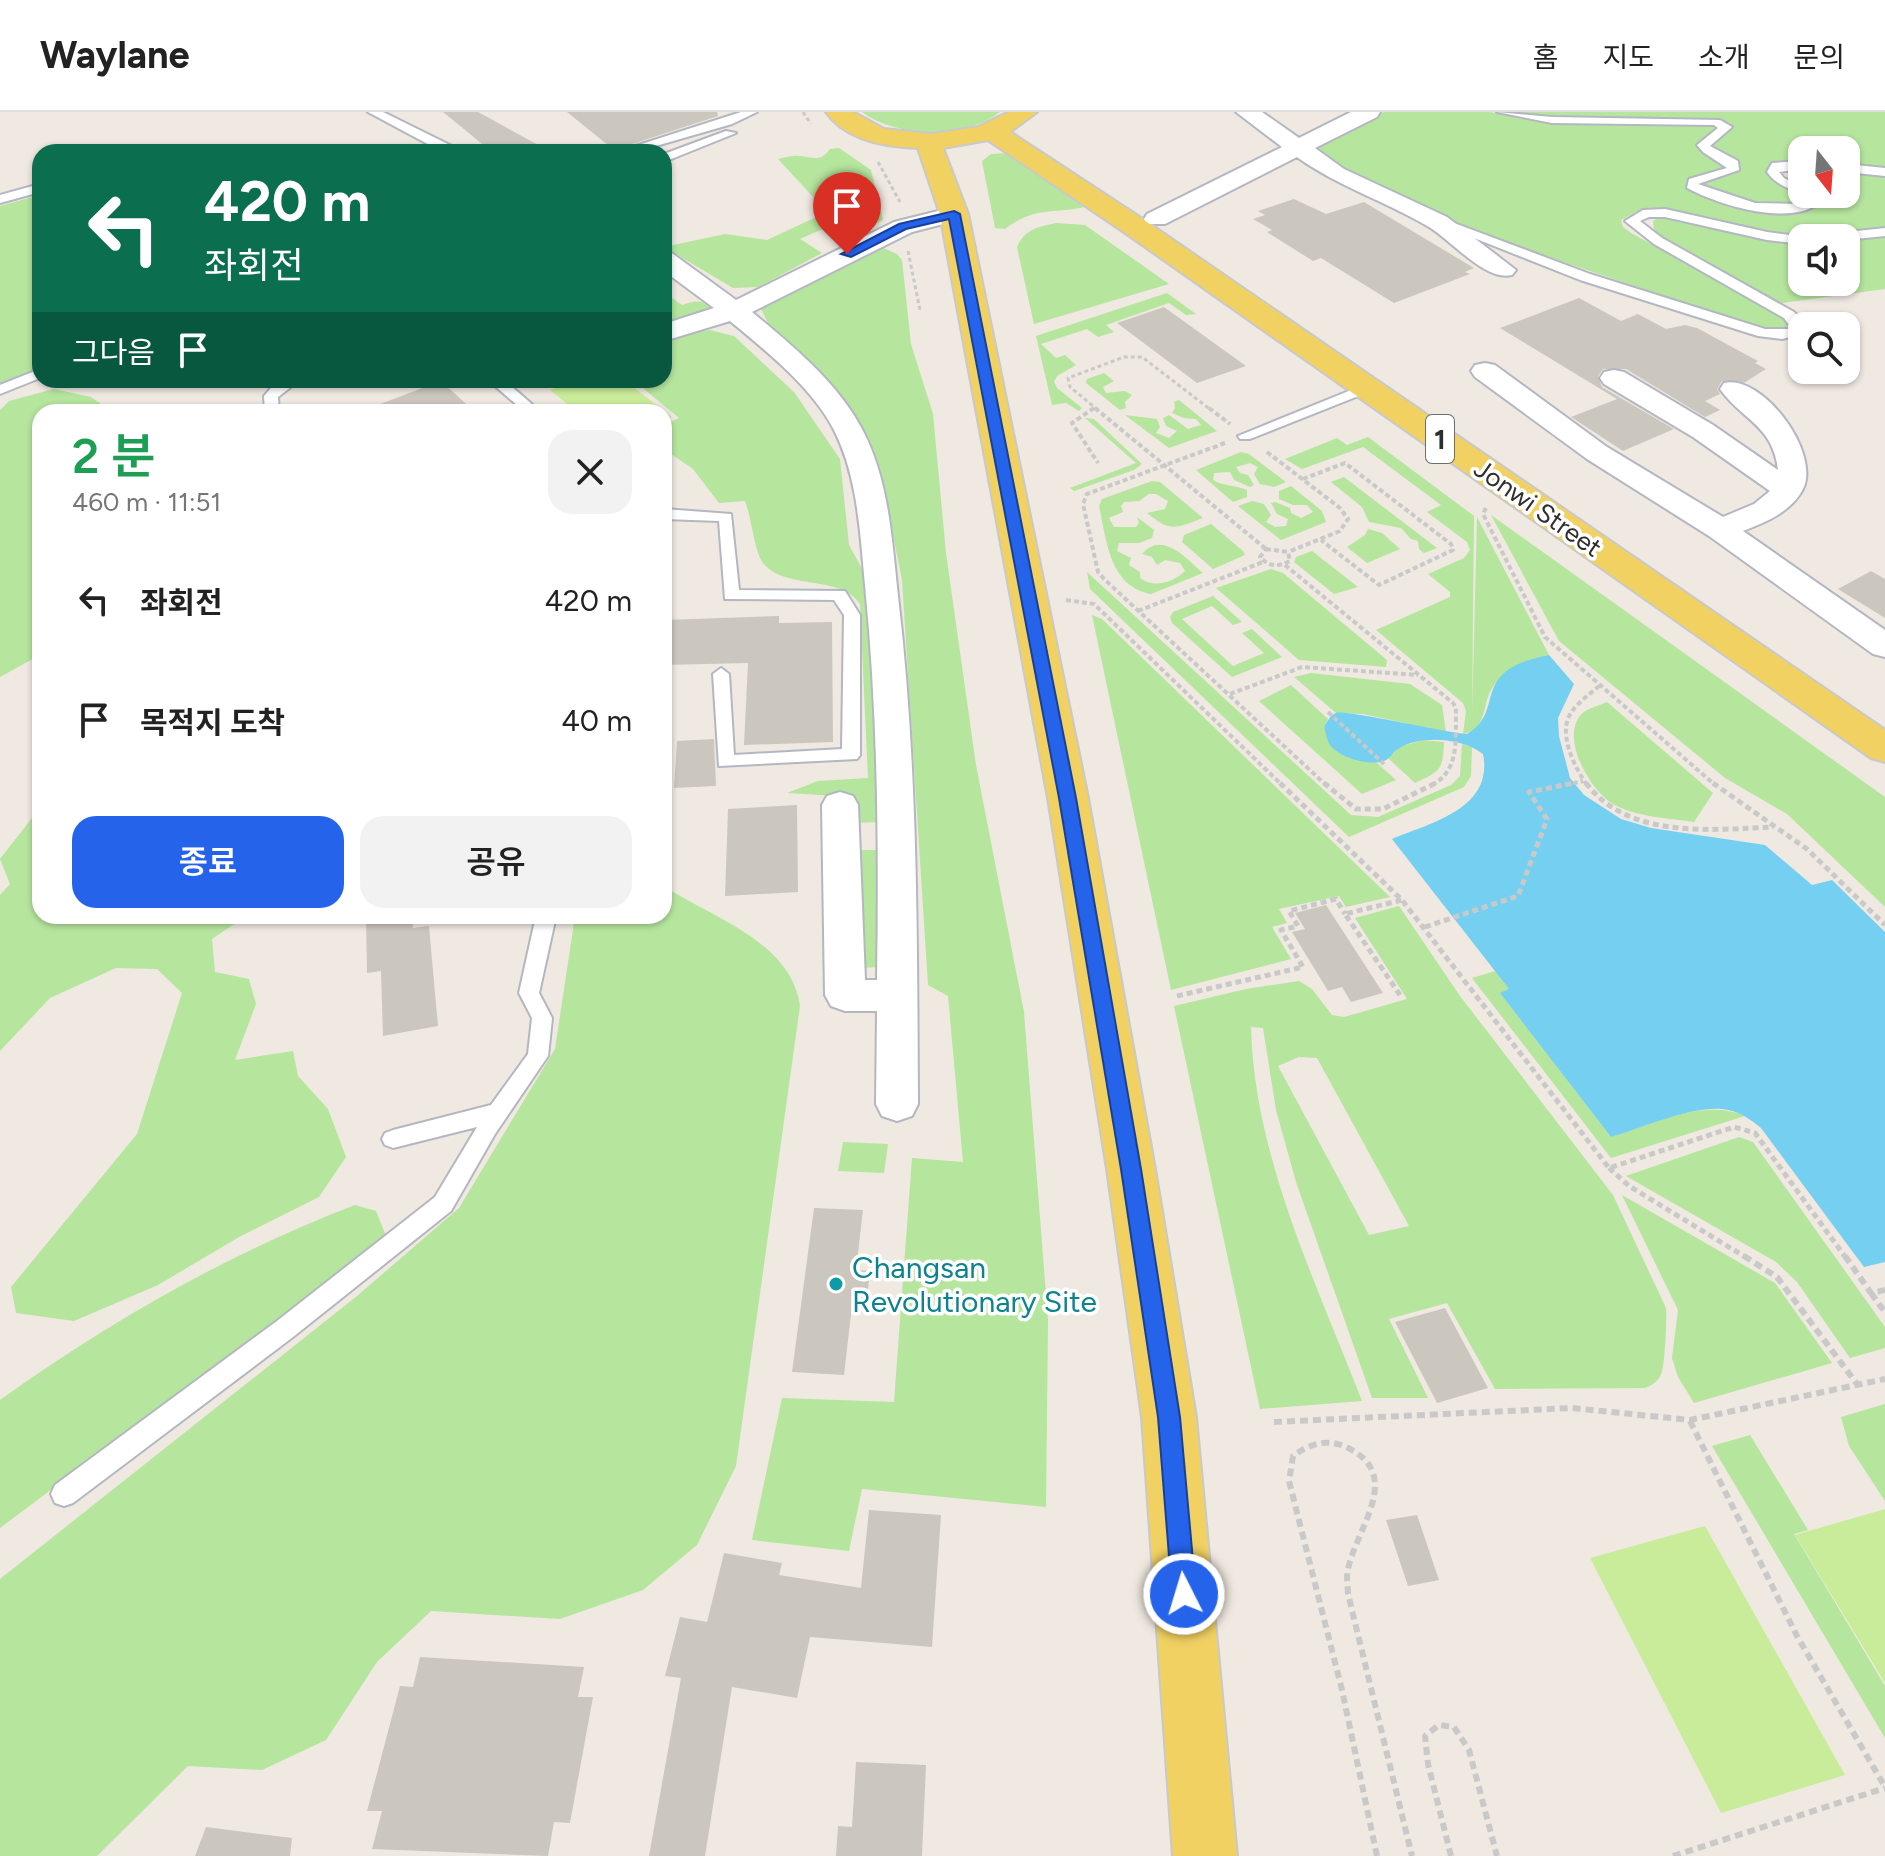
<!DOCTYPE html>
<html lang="ko">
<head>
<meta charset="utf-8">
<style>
	:root { --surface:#fff; --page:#f2f2f2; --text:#222; --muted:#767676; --line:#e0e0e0; --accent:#2563eb }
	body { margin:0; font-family:Figtree,"Noto Sans KR",sans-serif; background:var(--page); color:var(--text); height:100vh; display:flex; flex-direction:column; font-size:30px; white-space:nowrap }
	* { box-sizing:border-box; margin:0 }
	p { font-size:26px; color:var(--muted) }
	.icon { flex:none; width:44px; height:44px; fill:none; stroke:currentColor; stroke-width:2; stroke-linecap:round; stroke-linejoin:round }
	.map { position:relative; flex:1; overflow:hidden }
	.details { position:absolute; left:32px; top:292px; width:640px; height:520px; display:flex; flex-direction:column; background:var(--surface); border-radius:24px; box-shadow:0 2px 6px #0004 }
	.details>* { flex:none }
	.top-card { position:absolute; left:32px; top:32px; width:640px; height:244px; border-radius:24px; box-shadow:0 2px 6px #0004; background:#0b6e4f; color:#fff; overflow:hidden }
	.needle { width:52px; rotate:163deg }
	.tools { position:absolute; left:1788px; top:24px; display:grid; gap:16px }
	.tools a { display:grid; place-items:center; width:72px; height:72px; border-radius:16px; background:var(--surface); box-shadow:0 2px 6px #0004; font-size:40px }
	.pin { position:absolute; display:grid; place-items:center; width:68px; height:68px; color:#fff; margin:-82px -34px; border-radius:50% 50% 50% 0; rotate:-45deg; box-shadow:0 0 8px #0007 }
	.pin .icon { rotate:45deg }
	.me { position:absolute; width:88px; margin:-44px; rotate:355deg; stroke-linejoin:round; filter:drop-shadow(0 0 6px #0008) }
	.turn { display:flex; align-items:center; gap:28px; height:168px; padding:0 40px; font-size:36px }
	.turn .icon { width:104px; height:104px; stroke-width:2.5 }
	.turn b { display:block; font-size:56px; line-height:68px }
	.then { display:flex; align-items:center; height:76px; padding:0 40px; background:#0003; gap:16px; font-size:30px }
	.round { display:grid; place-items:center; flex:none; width:84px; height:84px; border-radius:24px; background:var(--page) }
	.summary { display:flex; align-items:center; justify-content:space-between; height:136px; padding:0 40px }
	h1 { font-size:48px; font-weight:600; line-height:60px; color:#1e9e55 }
	.primary-button { display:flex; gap:16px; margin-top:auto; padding:16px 40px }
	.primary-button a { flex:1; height:92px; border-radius:24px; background:var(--accent); color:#fff; font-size:32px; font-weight:600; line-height:92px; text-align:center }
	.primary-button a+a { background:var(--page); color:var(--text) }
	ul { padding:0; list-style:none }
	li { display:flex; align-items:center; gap:24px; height:120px; padding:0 40px }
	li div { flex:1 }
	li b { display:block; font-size:30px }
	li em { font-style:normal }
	header { display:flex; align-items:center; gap:48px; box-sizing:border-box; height:112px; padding:0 40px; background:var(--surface); border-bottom:2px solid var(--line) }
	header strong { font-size:38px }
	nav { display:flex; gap:44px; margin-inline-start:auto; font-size:28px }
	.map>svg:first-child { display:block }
	.green { fill:#b6e59e; fill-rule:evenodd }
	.pitch { fill:#c9ec9a }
	.water { fill:#75cff0 }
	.building { fill:#cbc7bf }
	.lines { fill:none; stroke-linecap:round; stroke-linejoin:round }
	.lane-casing { stroke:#b4b7c1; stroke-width:4 }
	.street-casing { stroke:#b4b7c1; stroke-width:4 }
	.primary-casing { stroke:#c9c9c9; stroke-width:4 }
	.path-far3 { stroke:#c9c9c9; stroke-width:3; stroke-dasharray:4 3; stroke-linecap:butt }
	.path-far2 { stroke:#c9c9c9; stroke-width:4; stroke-dasharray:5 3; stroke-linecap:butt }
	.path-far1 { stroke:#c9c9c9; stroke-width:5; stroke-dasharray:6 4; stroke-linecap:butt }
	.path { stroke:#c9c9c9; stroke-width:6; stroke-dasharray:8 5; stroke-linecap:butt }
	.lane { fill:#fff; fill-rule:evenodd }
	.street { fill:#fff; fill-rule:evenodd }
	.primary { fill:#f2d163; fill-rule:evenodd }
	.route { fill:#2563eb; stroke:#184099; stroke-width:2 }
	.culture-dot { fill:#0f9aa8; stroke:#fff; stroke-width:3 }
	.labels { text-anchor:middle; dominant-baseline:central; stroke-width:7; stroke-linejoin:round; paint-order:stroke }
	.far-street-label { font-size:26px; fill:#2e2e2e; stroke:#fff }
	.shield { fill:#fff; stroke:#6d6d6d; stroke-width:2 }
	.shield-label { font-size:28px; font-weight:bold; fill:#2e2e2e }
	.culture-label { font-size:30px; fill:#0d838f; stroke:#fff; text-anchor:start }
</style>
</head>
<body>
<header>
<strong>Waylane</strong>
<nav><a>홈</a><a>지도</a><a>소개</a><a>문의</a></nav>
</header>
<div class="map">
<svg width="1885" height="1744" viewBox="0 0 1885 1744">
	<rect width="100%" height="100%" fill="#efe9e1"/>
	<path class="green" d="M862,0H1000C965,28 897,26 862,0Z
		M1384,0H1489L1555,11L1714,12L1720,15L1697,32C1705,43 1718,43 1725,55L1689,68L1686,73L1696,80C1722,90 1800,111 1821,90L1814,82H1846V58L1885,64V115L1804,124L1757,119L1664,96L1641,97L1621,108L1623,115L1631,121L1762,192L1789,211V215L1782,218L1754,215C1628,169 1499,135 1378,75C1358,66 1329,56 1318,36Z
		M1518,0H1885V57L1846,53V38H1802V51L1772,53L1768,58L1774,68L1811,88C1785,107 1725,82 1697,73L1739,59L1737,50L1710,33L1731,16L1721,8L1551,6Z
		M839,36L871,58L883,108L855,123L834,112L800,127L822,141L758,175L733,176L664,135L725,122L767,128L827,100L778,47C784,46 792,43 799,44C813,45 820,51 830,37Z
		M1009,41L1016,45L1085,95C1053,102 1035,94 1005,117L995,116L982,49L991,42Z
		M40,83V258L0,274V94Z
		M1659,105L1802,131V170H1846V129L1885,124V177L1782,191L1663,126L1654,117L1653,109Z
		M1056,111L1085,113L1169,172L1034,212L1017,135C1025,117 1038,115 1056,111Z
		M881,135L897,142L902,148L911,232L933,302L946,441L976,653L1024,900L1048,1208L1046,1395L862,1377L849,1439L752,1428L782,1286L894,1290L912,1046L963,1050L948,884L928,873L902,468L878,349L846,289L769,213L761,197L774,184L871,136Z
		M664,180L682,193C699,187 703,188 716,200L664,217Z
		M1167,181L1196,202L1186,203L1169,191L1106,213L1114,220L1098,225L1087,217L1041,232L1056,246L1065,243L1076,253L1057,264L1054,270L1057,276L1082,296L1079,299L1066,291L1052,293L1036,224Z
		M710,218L734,224L794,280L840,347L849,433L872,475L883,710L853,711V685L787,681L818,669L868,666L860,492C840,462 786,479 763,451C755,441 751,404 745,389L719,391L693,357L671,342L664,346V313L679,306L633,268H664V226Z
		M1104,261L1114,269L1103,275L1106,281L1125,279L1132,283L1125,290L1126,296L1120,298L1086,271L1087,267Z
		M54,277L91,285L113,300H40V448L36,472L40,473V543L0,565V298L9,289Z
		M1179,288L1217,319L1169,336L1125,303L1157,307L1160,315L1156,321L1169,326L1177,319L1166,314L1163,306L1169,303L1188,317L1201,313L1196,307L1184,306L1172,301L1175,296L1174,290Z
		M1085,306L1094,307L1142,352L1134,358L1074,379L1070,376L1136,351Z
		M1368,325L1474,404L1472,605L1477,405L1549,543C1530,547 1501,559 1491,578C1482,594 1487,618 1463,622L1466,599L1463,591L1376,518L1450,485V480L1428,462L1464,446L1470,438L1467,430L1427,400L1441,393L1363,335L1302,357L1285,347L1337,326L1347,333Z
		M1241,340L1249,342L1286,370L1274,375L1260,372L1254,362L1258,355L1250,351L1236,355L1240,361L1248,363L1254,373L1250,375L1234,368L1230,360L1214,361L1213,368C1222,374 1236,373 1247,378V385L1233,390L1196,358Z
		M1344,365L1437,436L1424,441L1419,437L1418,429L1411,427L1401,416L1369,410L1362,395L1331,370Z
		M1152,369L1160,370L1203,406C1176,416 1171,421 1147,401L1165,397L1168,389L1156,382H1149L1139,389L1124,390L1121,394L1123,400L1109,406L1114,415H1136L1139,411L1137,405L1154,418L1152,426L1139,431H1119L1117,439L1131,446L1129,453L1140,460V466C1154,477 1174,470 1185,459L1180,451L1165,448L1157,453L1152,445L1142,442C1162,418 1186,446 1203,461L1151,482C1109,474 1107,429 1099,394L1102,387Z
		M1291,374L1322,399L1326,410L1281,428L1238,394L1252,389L1264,392L1271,403L1266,410L1275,415L1286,414L1288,407L1277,402L1271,391L1275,390L1290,396L1291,401L1301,406L1313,400L1307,393H1293L1279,387V379Z
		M1491,403L1885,685V795L1787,702L1725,666L1559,529Z
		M1211,412L1243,439L1245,443L1213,457L1182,430L1184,423Z
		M1368,417L1382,421L1400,437L1367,451L1347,435L1365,423Z
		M1312,439L1358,475L1334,482L1294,450L1296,445Z
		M1271,457L1283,461L1387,548L1386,555L1299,548L1216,476Z
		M1087,460L1351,703L1378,705L1451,673L1460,664L1462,632L1472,635L1471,664L1464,675L1349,725L1090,477Z
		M1213,484L1242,510L1233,513L1212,494L1182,507L1233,554L1264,541L1242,521L1252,517L1282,545L1232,565L1172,511L1170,505L1173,500Z
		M1092,503L1102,507L1390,785L1346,795L1339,784L1279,797L1287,811L1272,815L1291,847L1171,878Z
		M1311,561L1410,572L1442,593L1446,620L1363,602L1336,601L1294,565Z
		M1291,573L1328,607L1324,615L1341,641L1376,650L1396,668L1362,682L1259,589Z
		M1607,590L1713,681L1694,710C1668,706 1636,705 1613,692C1591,679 1562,630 1579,605C1584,597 1598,594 1607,590Z
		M1422,628L1444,630C1443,659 1440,659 1415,671L1388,646L1400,635Z
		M40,701V804H246L212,827L215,860L249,867L256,892L235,948L293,939L298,964L328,997L346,1045L319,1085L239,1125L158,1173L74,1209L16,1201L11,1175L137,1022L182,881L157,857L116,856L50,886L0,939V783L10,772L0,747L32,706Z
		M853,738H883L885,855L852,856Z
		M664,774C712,806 791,829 800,894L736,1354L697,1433L643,1478L560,1507L431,1499L377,1550L326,1628L262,1658L188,1654L97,1744H0V1467L357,1184L459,1096L555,937L575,804H664Z
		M1399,794L1460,884L1613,1083L1666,1196C1667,1205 1665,1250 1662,1259C1660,1268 1653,1273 1645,1276L1495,1277L1447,1191L1389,1207L1428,1286H1372L1296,1070L1276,998L1263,916L1251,915C1254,1044 1316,1170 1362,1289L1260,1297L1174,894L1246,877L1299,869L1312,877L1332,903L1344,905L1407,887L1355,806ZM1299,945L1317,946L1409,1114L1369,1123L1278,954Z
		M1495,859L1510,878L1501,882L1611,1025C1653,1012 1703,986 1745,1004L1611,1046L1472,866Z
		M1739,1025L1753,1030L1885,1215V1236L1850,1246L1797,1170L1776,1150L1626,1064Z
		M843,1030L888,1032L884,1061L838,1059Z
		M1622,1083L1775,1171L1832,1251L1694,1291L1678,1265L1672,1246L1678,1198Z
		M355,1093L376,1099L387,1126L0,1416V1288C109,1210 229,1141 355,1093Z
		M1885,1292V1389L1849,1334L1841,1305Z
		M1750,1323L1808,1418L1794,1422L1885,1574V1626L1712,1334Z"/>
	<path class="pitch" d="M575,268H624L672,305L664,308V300H577L550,278Z
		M1885,1397V1571L1795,1423Z
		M1705,1414L1845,1663L1721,1701L1590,1446Z"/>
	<path class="water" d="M1549,543L1574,572L1558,606L1559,624L1570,666L1584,683L1621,707L1651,716L1765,733L1812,773L1832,768L1885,820V1150L1864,1155L1761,1016C1751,1008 1740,1000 1728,998C1697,991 1642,1016 1611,1025L1500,881L1509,877L1392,727C1430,711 1494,697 1483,642C1464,626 1419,622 1398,637C1393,640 1390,647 1384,649C1369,654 1340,646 1330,633C1327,629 1326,621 1324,615C1327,610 1330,603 1336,601C1344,597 1447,621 1467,622C1508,598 1466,559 1549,543Z"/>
	<path class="building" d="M443,0H478L551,40H492Z
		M567,0H717L718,4L614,38Z
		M1294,87L1326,102L1364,90L1474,156L1465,160L1470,162L1394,191L1321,146L1313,149L1267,120L1272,118L1253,107L1265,103L1258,99Z
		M1579,186L1621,209L1638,202L1666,217L1685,213L1697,216L1758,249L1755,251L1766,257L1744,271L1722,269L1717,277L1720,282L1705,289L1720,298L1705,305L1626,257H1603L1598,264L1602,275L1674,317L1623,339L1571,305L1617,287L1500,216Z
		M1164,195L1221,236L1246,254L1197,271L1117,211Z
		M441,269L475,300H367V297Z
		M1871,459L1885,467V506L1838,477Z
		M779,504V511L832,510L833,630L744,633L748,551L664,553V508Z
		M714,627L716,674L674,676L677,629Z
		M797,693L798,780L725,784L728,697Z
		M1326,793L1383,881L1351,890L1342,875L1328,879L1292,820L1305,817L1295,801Z
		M366,804H413V816L429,814L438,914L383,924L381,859L367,861Z
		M814,1096L863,1098L856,1158L870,1159L867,1186L853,1185L844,1263L792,1260Z
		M1445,1196L1488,1276L1437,1291L1395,1210Z
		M869,1398L941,1403L932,1535L810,1525L797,1586L732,1575L705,1744H649L681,1566L665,1564L680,1505L707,1510L724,1441L782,1451L779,1463L861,1476Z
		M1417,1403L1439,1468L1408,1474L1386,1408Z
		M420,1545L584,1555L578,1585H593L570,1711L554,1710L548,1744L372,1737L382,1699H367L400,1574L413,1575Z
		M856,1650L926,1653L922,1744H836L838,1714L852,1715Z
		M206,1715L292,1726L290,1744H195Z"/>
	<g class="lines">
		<defs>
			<path id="lane" d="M368,0H383L464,40L437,37Z
				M741,0H757L732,12L635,40L623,38Z
				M1497,0L1552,5L1720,8L1732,15L1710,34L1738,49L1739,58L1698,72L1755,91L1803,92L1809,88C1795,75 1780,78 1767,60L1772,51L1802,49V57L1779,60L1784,66L1802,75V82H1817L1823,88C1793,117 1719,93 1687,76L1689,67L1727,56L1703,40L1697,33L1718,16L1714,13L1552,11Z
				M726,19L736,21L664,50V42Z
				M1846,52L1885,56V64L1846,60Z
				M40,72V80L0,91V83Z
				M1665,97L1767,120L1806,125L1802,126V132L1767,128L1665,105H1649L1640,109L1662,126L1794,200L1803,210L1802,222L1782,227L1758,224L1580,168L1436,111L1446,108L1590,162L1765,217H1792L1784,206L1654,132L1625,109L1643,98Z
				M1885,116V124L1846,128L1823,126L1829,122Z
				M40,257V266L0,282V273Z
				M300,268L278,285L279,300H265L264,284L277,269Z
				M488,268H504L541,300H525Z
				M1366,272L1371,273V279L1250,327H1240L1238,324Z
				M664,397L731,402L739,478L845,479L860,503V643L857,647L719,654L713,562L721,556L729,562L734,643L842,637L844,503L834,488L725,487L719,409L664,407Z
				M536,804H556L539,881L552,906L548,944L495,1022L451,1099L293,1225L73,1391L64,1394L55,1391L51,1382L55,1373L277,1209L435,1085L477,1015L393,1036L385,1033L382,1027L385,1021L393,1018L491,993L528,942L532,906L519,881Z"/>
			<path id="street" d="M1236,0H1262L1299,26L1351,0H1380L1377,5L1315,36L1344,57L1447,105L1516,158L1512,163C1486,170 1451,128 1429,115C1385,89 1339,75 1297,45L1165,112H1147L1144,107L1147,102L1282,35Z
				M954,95L963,97L966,102L963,107L912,120L752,200C793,234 839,272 863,319C889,369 892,429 898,484C918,653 917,822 918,992L912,1004L897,1009L882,1004L876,992L877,899H845L831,894L825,883L822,693L827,684L840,680L853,684L858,693L865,868H877C879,736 878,604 865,473C860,421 858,365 834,318C812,275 766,239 730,209L664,229V212L714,196L664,159V139L673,142L736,188L894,110Z
				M1485,251L1495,253L1607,335L1723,405L1754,392L1770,379L1693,325L1604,272L1600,266L1604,260L1614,258L1624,260L1713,313L1778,358C1773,313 1742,308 1720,277L1724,271C1762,262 1821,340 1803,377C1791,400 1766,410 1743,419L1885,518V545L1873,542L1709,424L1587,347L1475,265L1471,259L1475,253Z"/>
			<path id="primary" d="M826,0H853L884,17L931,22L978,15L1009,0H1037L1010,20L1144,108L1885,618V650L1871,646L1124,120L988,28L943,36L968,102L1088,686L1155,1057L1196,1305L1237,1744H1173L1142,1305L1107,1057L1048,686L940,102L918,36C886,35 845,28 826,0Z"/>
		</defs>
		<use href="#lane" class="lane-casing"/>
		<use href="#street" class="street-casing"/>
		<use href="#primary" class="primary-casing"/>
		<path class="path-far3" d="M803,0L811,12
			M878,50L900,90
			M908,139L920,198
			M1091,298L1094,296
			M1098,298L1070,275L1068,266L1124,245H1142L1211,298"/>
		<path class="path-far2" d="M1094,296L1072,311L1098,351
			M1095,296L1266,437
			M1209,296L1230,312
			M1225,331L1087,382L1083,392L1098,460L1104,467L1326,673
			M1267,340L1340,396L1348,407L1340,419L1288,440
			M1303,367L1345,351L1451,432L1453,438L1379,473L1321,428
			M1486,396L1483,402L1545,525L1715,673
			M1266,437L1288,440L1290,449C1279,455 1269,455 1260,445Z
			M1285,453L1453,591L1456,596C1455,624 1461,658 1432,673
			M1066,488L1094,492L1282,673
			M1138,499L1263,450
			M1230,582L1302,555L1418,563
			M1328,600L1384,652
			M1565,673L1583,669
			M1587,673C1575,656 1557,621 1571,601C1577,591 1590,582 1599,574"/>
		<path class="path-far1" d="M1280,671L1402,788L1609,1056L1734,1015L1755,1021L1846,1146
			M1324,671L1356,697H1383L1436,671
			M1586,671C1628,727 1710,718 1773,715
			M1713,671L1807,737L1885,813
			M1425,815L1518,784L1547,707L1529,680L1574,671
			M1400,883L1345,802L1402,788
			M1177,884L1303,855L1281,818L1298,814L1289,799L1336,787L1345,802
			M1609,1056L1629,1074L1747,1146"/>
		<path class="path" d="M1744,1144L1777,1165L1857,1272
			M1845,1144L1871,1181L1885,1178
			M1871,1181L1885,1200
			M1690,1309L1797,1524L1885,1675
			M1274,1310L1572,1296L1690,1308L1885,1267
			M1377,1744L1342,1578L1289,1369L1293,1344C1309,1332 1327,1326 1346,1335C1405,1362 1357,1415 1348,1457C1346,1465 1348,1474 1348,1482L1412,1744
			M1451,1744L1428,1652L1425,1624L1439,1613L1454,1615L1469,1638L1497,1744
			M1673,1744L1885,1676"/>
		<use href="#lane" class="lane"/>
		<use href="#street" class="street"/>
		<use href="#primary" class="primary"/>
	</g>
	<path class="route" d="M954,99L960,102L1076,686L1141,1057L1180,1305L1196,1482L1193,1490L1184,1493L1176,1490L1172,1482L1158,1305L1121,1057L1059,686L949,107L906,117L851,145L841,142L899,112Z"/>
	<circle class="culture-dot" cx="836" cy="1172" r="8"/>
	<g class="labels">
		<g class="far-street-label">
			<text transform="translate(1538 396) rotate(35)">Jonwi Street</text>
		</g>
		<rect class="shield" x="1426" y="303" width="28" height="48" rx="6"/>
		<g class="shield-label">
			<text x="1440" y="327">1</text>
		</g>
		<g class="culture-label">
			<text x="852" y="1155">Changsan<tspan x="852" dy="34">Revolutionary Site</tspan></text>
		</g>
	</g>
</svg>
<div class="tools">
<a><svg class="needle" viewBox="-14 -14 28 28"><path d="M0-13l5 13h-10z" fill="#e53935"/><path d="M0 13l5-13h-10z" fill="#767676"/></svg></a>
<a><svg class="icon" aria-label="sound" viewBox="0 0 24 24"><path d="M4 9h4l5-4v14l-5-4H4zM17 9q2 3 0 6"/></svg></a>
<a><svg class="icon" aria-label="search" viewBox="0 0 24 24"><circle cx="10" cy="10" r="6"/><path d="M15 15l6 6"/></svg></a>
</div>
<div class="pin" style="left:847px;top:142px;background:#d93025"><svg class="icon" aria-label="arrive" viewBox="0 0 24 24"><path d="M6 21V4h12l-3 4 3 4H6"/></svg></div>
<svg class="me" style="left:1184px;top:1482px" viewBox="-20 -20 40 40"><circle r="17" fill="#2563eb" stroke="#fff" stroke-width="3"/><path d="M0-11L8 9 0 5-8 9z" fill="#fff"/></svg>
<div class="top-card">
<div class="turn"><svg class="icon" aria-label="left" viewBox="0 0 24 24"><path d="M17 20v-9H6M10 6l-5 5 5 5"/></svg><div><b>420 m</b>좌회전</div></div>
<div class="then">그다음<svg class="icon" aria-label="arrive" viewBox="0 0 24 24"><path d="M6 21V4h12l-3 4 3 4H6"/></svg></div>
</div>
<section class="details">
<div class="summary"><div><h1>2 분</h1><p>460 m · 11:51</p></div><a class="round"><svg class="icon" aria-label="close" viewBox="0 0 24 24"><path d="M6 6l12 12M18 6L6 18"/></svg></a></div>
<ul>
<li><svg class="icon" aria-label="left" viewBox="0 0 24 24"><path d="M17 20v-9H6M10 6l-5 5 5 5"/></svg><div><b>좌회전</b></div><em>420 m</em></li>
<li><svg class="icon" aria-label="arrive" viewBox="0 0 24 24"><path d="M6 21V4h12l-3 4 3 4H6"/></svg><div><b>목적지 도착</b></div><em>40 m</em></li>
</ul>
<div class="primary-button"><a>종료</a><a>공유</a></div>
</section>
</div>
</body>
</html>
